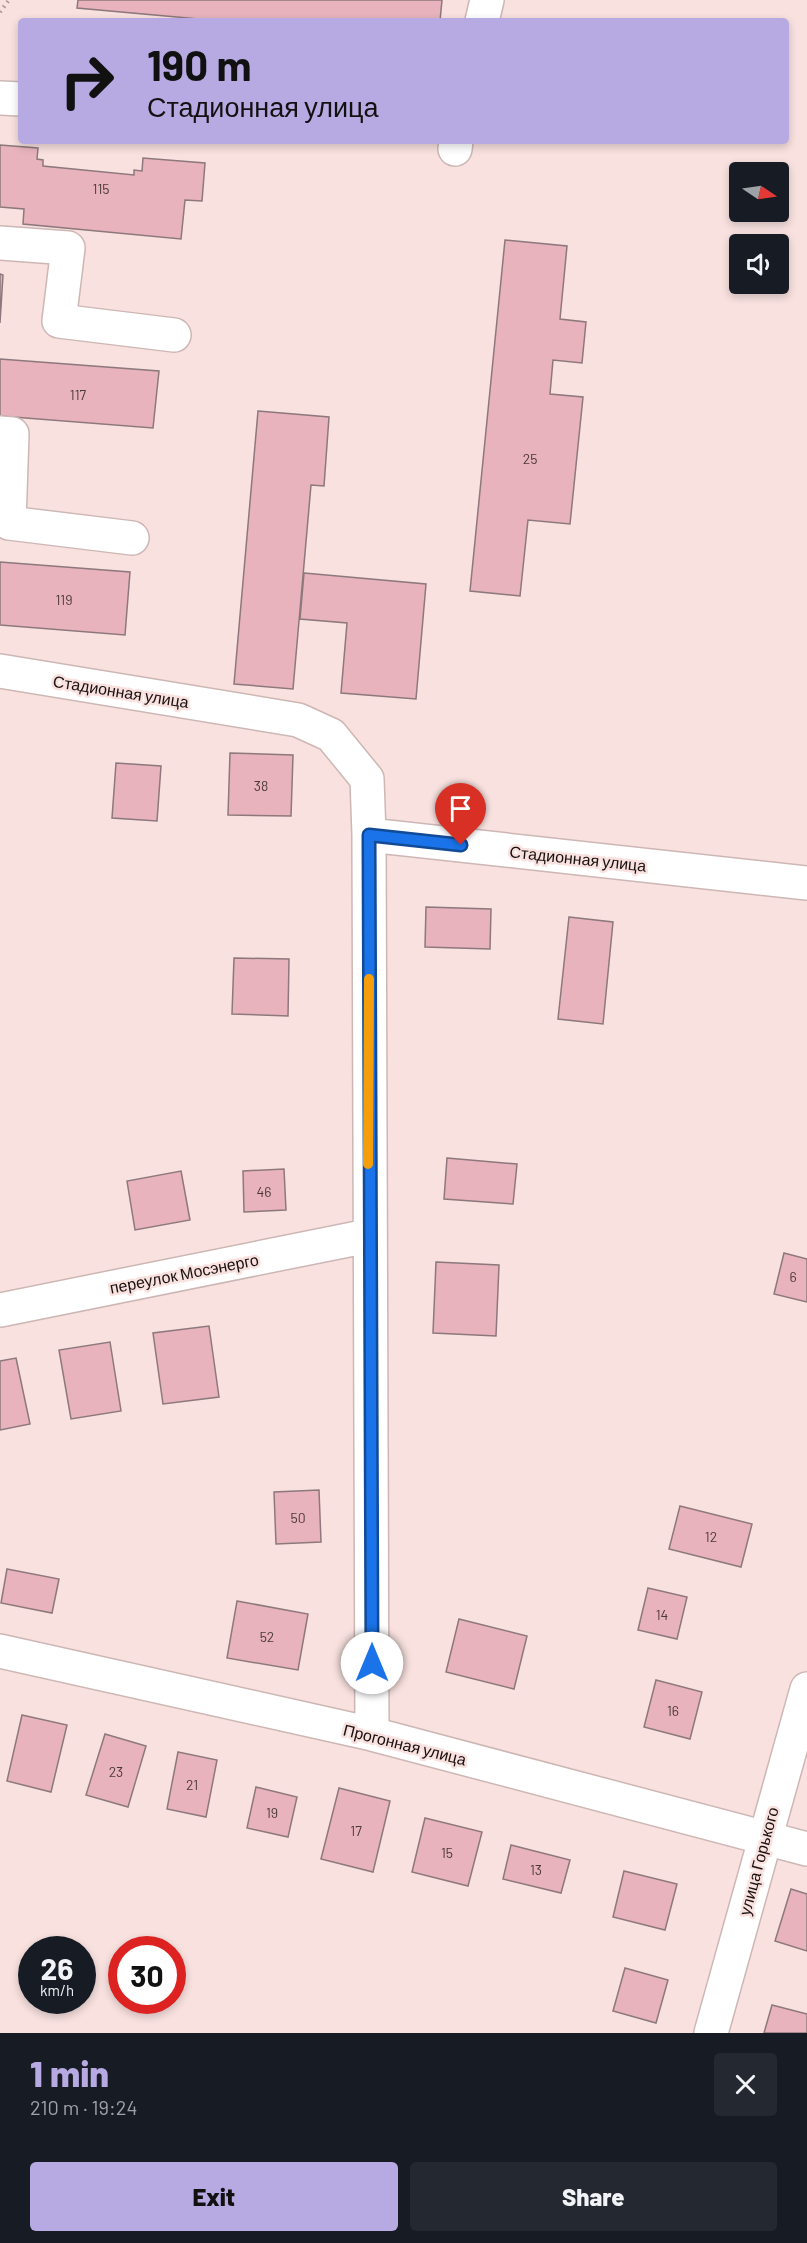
<!DOCTYPE html>
<html lang="en">
<head>
<meta charset="utf-8">
<style>
	:root { --surface:#171b24; --page:#242831; --text:#f1f3f6; --muted:#9ea1a6; --accent:#b7a9e1 }
	body { margin:0; font-family:Barlow,sans-serif; background:var(--page); color:var(--text); height:100vh; display:flex; flex-direction:column; font-size:22px; white-space:nowrap }
	* { box-sizing:border-box; margin:0 }
	p { font-size:20px; color:var(--muted) }
	.icon { flex:none; width:33px; height:33px; fill:none; stroke:currentColor; stroke-width:2; stroke-linecap:round; stroke-linejoin:round }
	.map { position:relative; height:2033px; overflow:hidden }
	.drawer { display:flex; flex-direction:column; background:var(--surface); flex:1 }
	.drawer>* { flex:none }
	.banner { position:absolute; left:18px; top:18px; width:771px; height:126px; border-radius:6px; box-shadow:0 3px 9px #0003; background:#b7a9e1; color:#111; overflow:hidden }
	.needle { width:39px; rotate:103deg }
	.buttons { position:absolute; left:729px; top:162px; display:grid; gap:12px }
	.buttons a { display:grid; place-items:center; width:60px; height:60px; border-radius:6px; background:var(--surface); box-shadow:0 3px 9px #0003; font-size:30px }
	.speed { position:absolute; left:18px; top:1936px; display:flex; gap:12px; font-size:30px; font-weight:700; text-align:center }
	.speed>* { display:grid; place-content:center; width:78px; height:78px; border-radius:50%; background:var(--surface); box-shadow:0 3px 9px #0003; line-height:1 }
	.speed small { font-size:15px; font-weight:400 }
	.speed .limit { border:9px solid #d22; background:#fff; color:#111 }
	.pin { position:absolute; display:grid; place-items:center; width:51px; height:51px; color:#fff; margin:-62px -26px; border-radius:50% 50% 50% 0; rotate:-45deg; box-shadow:0 0 6px #0007 }
	.pin .icon { rotate:45deg }
	.me { position:absolute; width:66px; margin:-33px; rotate:0deg; stroke-linejoin:round; filter:drop-shadow(0 0 4px #0008) }
	.turn { display:flex; align-items:center; gap:21px; height:126px; padding:0 30px; font-size:27px }
	.turn .icon { width:78px; height:78px; stroke-width:2.5 }
	.turn b { display:block; font-size:42px; line-height:51px }
	.round { display:grid; place-items:center; flex:none; width:63px; height:63px; border-radius:6px; background:var(--page) }
	.summary { display:flex; align-items:center; justify-content:space-between; height:102px; padding:0 30px }
	h1 { font-size:36px; font-weight:800; line-height:45px; color:var(--accent) }
	.action { display:flex; gap:12px; margin-top:auto; padding:12px 30px }
	.action a { flex:1; height:69px; border-radius:6px; background:var(--accent); color:#111; font-size:24px; font-weight:800; line-height:69px; text-align:center }
	.action a+a { background:var(--page); color:var(--text) }
	.map>svg:first-child { display:block }
	.building { fill:#e8b3bd; stroke:#8d787c; stroke-width:1.5 }
	.lines { fill:none; stroke-linecap:round; stroke-linejoin:round }
	.minor-casing { stroke:#cdb7b5; stroke-width:36 }
	.path { stroke:#a69492; stroke-width:4; stroke-dasharray:1.5 4.5; stroke-linecap:butt }
	.minor { stroke:#fff; stroke-width:33 }
	.route-casing { stroke:#114b97; stroke-width:15 }
	.route { stroke:#1a73e8; stroke-width:10 }
	.slow { stroke:#f59e0b; stroke-width:10 }
	.labels { text-anchor:middle; dominant-baseline:central; stroke-width:5; stroke-linejoin:round; paint-order:stroke }
	.number-label { font-size:14px; fill:#4c393a }
	.street-label { font-size:16px; fill:#18100f; stroke:#f8e1df }
</style>
</head>
<body>
<div class="map">
<svg width="807" height="2033" viewBox="0 0 807 2033">
	<rect width="100%" height="100%" fill="#f8e1df"/>
	<path class="building" d="M78,0H442L440,21H221L77,8Z
		M0,145L38,148L37,159L43,160V166L134,175V170L142,171L143,158L205,163L202,201L185,200L181,239L23,224L24,209L0,207Z
		M505,240L567,246L560,319L586,322L582,363L553,360L550,394L583,397L570,524L528,520L520,596L470,591Z
		M0,274L3,275L0,323Z
		M0,359L159,371L153,428L0,416Z
		M258,411L329,417L324,486L311,485L293,689L234,684Z
		M0,562L130,572L125,635L0,625Z
		M304,573L426,584L416,699L341,693L347,623L300,619Z
		M230,753L293,755L291,816L228,815Z
		M116,763L161,766L157,821L112,818Z
		M426,907L491,909L490,949L425,947Z
		M569,917L613,922L603,1024L558,1019Z
		M234,958L289,959L288,1016L232,1014Z
		M447,1158L517,1164L513,1204L444,1199Z
		M284,1169L286,1210L244,1212L243,1171Z
		M181,1171L190,1220L135,1230L127,1181Z
		M784,1253L807,1259V1302L774,1294Z
		M436,1262L499,1265L496,1336L433,1333Z
		M209,1326L219,1397L163,1404L153,1333Z
		M110,1342L121,1411L71,1419L59,1350Z
		M16,1358L30,1424L0,1430V1361Z
		M319,1490L321,1542L276,1544L274,1492Z
		M680,1506L752,1524L741,1567L669,1549Z
		M7,1569L59,1579L52,1613L1,1603Z
		M648,1588L687,1597L677,1639L638,1630Z
		M237,1601L308,1614L298,1670L227,1658Z
		M459,1619L527,1636L514,1689L446,1672Z
		M656,1680L702,1692L690,1739L644,1727Z
		M22,1715L67,1725L51,1792L7,1781Z
		M105,1734L146,1746L128,1807L86,1795Z
		M178,1752L217,1760L206,1817L167,1809Z
		M256,1787L297,1797L288,1837L247,1828Z
		M339,1788L390,1801L373,1872L321,1859Z
		M425,1818L482,1832L468,1886L412,1872Z
		M511,1845L570,1860L561,1893L503,1879Z
		M624,1871L677,1884L665,1930L613,1917Z
		M791,1889L807,1894V1951L775,1941Z
		M625,1968L668,1980L656,2023L613,2011Z
		M772,2005L807,2014V2033H764Z"/>
	<g class="lines">
		<defs>
			<path id="minor" d="M482,21L487,0
				M0,98L21,99
				M455,149L456,141
				M0,243L68,248L59,321L174,335
				M0,433L12,434L9,523L132,538
				M0,671L298,720L331,735L367,779L369,835L807,883
				M369,835L372,1734
				M0,1310L368,1236
				M0,1651L372,1734L807,1849
				M711,2033L807,1689"/>
		</defs>
		<use href="#minor" class="minor-casing"/>
		<path class="path" d="M0,12L9,0"/>
		<use href="#minor" class="minor"/>
	</g>
	<g class="lines">
		<defs>
			<path id="route" d="M372,1663L369,835L461,845"/>
		</defs>
		<use href="#route" class="route-casing"/>
		<use href="#route" class="route"/>
		<path class="slow" d="M368,1164L369,979"/>
	</g>
	<g class="labels">
		<g class="number-label">
			<text x="101" y="188">115</text>
			<text x="78" y="394">117</text>
			<text x="530" y="458">25</text>
			<text x="64" y="599">119</text>
			<text x="261" y="785">38</text>
			<text x="264" y="1191">46</text>
			<text x="793" y="1276">6</text>
			<text x="298" y="1517">50</text>
			<text x="711" y="1536">12</text>
			<text x="662" y="1614">14</text>
			<text x="267" y="1636">52</text>
			<text x="673" y="1710">16</text>
			<text x="116" y="1771">23</text>
			<text x="192" y="1784">21</text>
			<text x="272" y="1812">19</text>
			<text x="356" y="1830">17</text>
			<text x="447" y="1852">15</text>
			<text x="536" y="1869">13</text>
		</g>
		<g class="street-label">
			<text transform="translate(121 691) rotate(9)">Стадионная улица</text>
			<text transform="translate(578 858) rotate(6)">Стадионная улица</text>
			<text transform="translate(184 1273) rotate(-11)">переулок Мосэнерго</text>
			<text transform="translate(405 1744) rotate(14)">Прогонная улица</text>
			<text transform="translate(758 1861) rotate(-75)">улица Горького</text>
		</g>
	</g>
</svg>
<div class="buttons">
<a><svg class="needle" viewBox="-14 -14 28 28"><path d="M0-13l5 13h-10z" fill="#e53935"/><path d="M0 13l5-13h-10z" fill="#9ea1a6"/></svg></a>
<a><svg class="icon" aria-label="sound" viewBox="0 0 24 24"><path d="M4 9h4l5-4v14l-5-4H4zM17 9q2 3 0 6"/></svg></a>
</div>
<div class="speed"><div>26<small>km/h</small></div><div class="limit">30</div></div>
<div class="pin" style="left:461px;top:845px;background:#d93025"><svg class="icon" aria-label="arrive" viewBox="0 0 24 24"><path d="M6 21V4h12l-3 4 3 4H6"/></svg></div>
<svg class="me" style="left:372px;top:1663px" viewBox="-20 -20 40 40"><circle r="19" fill="#fff"/><path d="M0-13L10 11 0 6-10 11z" fill="#1a73e8"/></svg>
<div class="banner">
<div class="turn"><svg class="icon" aria-label="right" viewBox="0 0 24 24"><path d="M7 20v-9h11M14 6l5 5-5 5"/></svg><div><b>190 m</b>Стадионная улица</div></div>
</div>
</div>
<section class="drawer">
<div class="summary"><div><h1>1 min</h1><p>210 m · 19:24</p></div><a class="round"><svg class="icon" aria-label="close" viewBox="0 0 24 24"><path d="M6 6l12 12M18 6L6 18"/></svg></a></div>
<div class="action"><a>Exit</a><a>Share</a></div>
</section>
</body>
</html>
